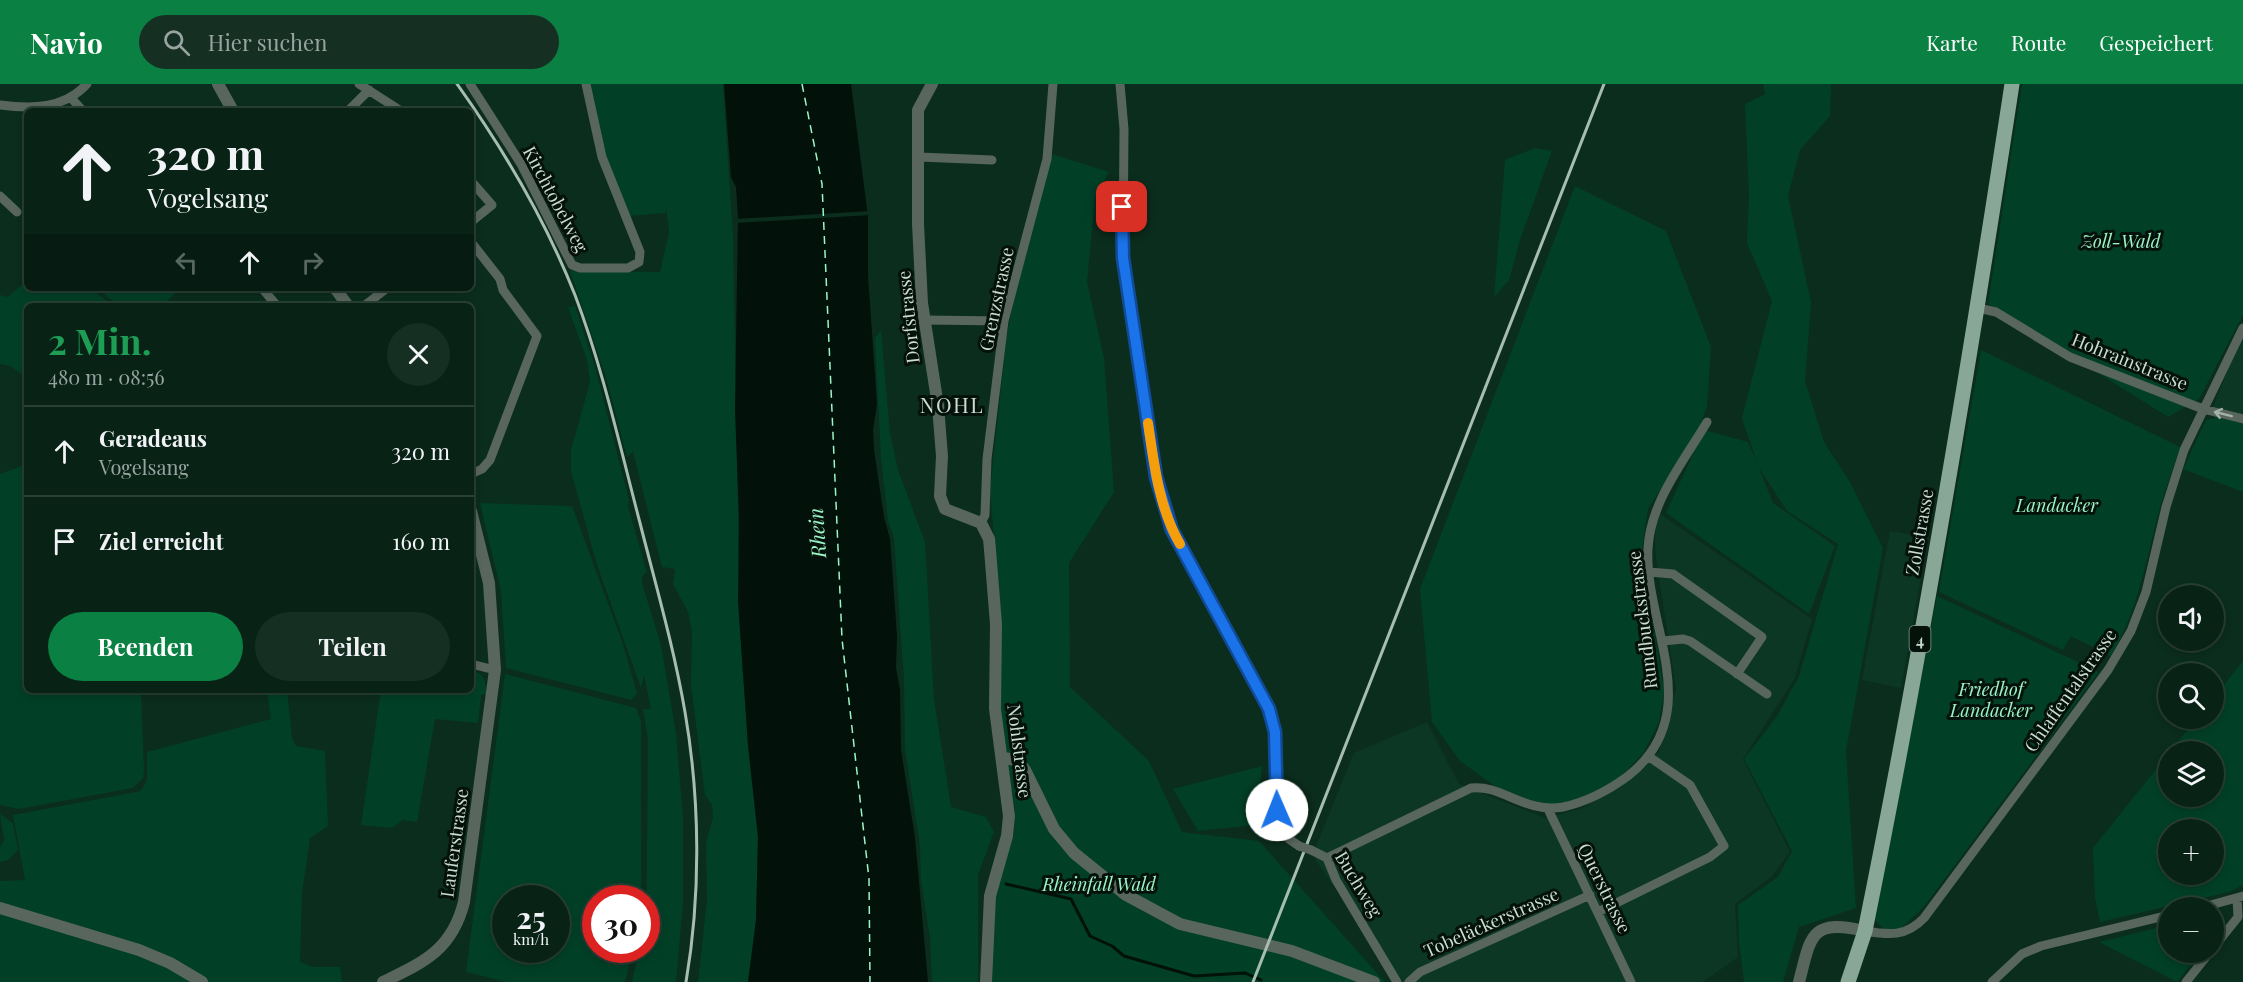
<!DOCTYPE html>
<html lang="de">
<head>
<meta charset="utf-8">
<style>
	:root { --surface:#082216; --page:#162f23; --text:#f1f3f6; --muted:#98a4a1; --line:#293f35; --accent:#0b8043 }
	body { margin:0; font-family:"Playfair Display",serif; background:var(--page); color:var(--text); height:100vh; display:flex; flex-direction:column; font-size:22px; white-space:nowrap }
	* { box-sizing:border-box; margin:0 }
	p { font-size:20px; color:var(--muted) }
	.icon { flex:none; width:33px; height:33px; fill:none; stroke:currentColor; stroke-width:2; stroke-linecap:round; stroke-linejoin:round }
	.map { position:relative; flex:1; overflow:hidden }
	.details { position:absolute; left:24px; top:219px; width:450px; height:390px; display:flex; flex-direction:column; background:var(--surface); border-radius:9px; box-shadow:0 3px 9px #0003,0 0 0 2px var(--line) }
	.details>* { flex:none }
	.guide { position:absolute; left:24px; top:24px; width:450px; height:183px; border-radius:9px; box-shadow:0 3px 9px #0003,0 0 0 2px var(--line); background:#082216; color:var(--text); overflow:hidden }
	.buttons { position:absolute; left:2158px; top:501px; display:grid; gap:12px }
	.buttons a { display:grid; place-items:center; width:66px; height:66px; border-radius:50%; background:var(--surface); box-shadow:0 3px 9px #0003,0 0 0 2px var(--line); font-size:30px }
	.speed { position:absolute; left:492px; top:801px; display:flex; gap:12px; font-size:30px; font-weight:700; text-align:center }
	.speed>* { display:grid; place-content:center; width:78px; height:78px; border-radius:50%; background:var(--surface); box-shadow:0 3px 9px #0003,0 0 0 2px var(--line); line-height:1 }
	.speed small { font-size:15px; font-weight:400 }
	.speed .limit { border:9px solid #d22; background:#fff; color:#111 }
	.pin { position:absolute; display:grid; place-items:center; width:51px; height:51px; color:#fff; margin:-26px; border-radius:12px; box-shadow:0 3px 9px #0006 }
	.me { position:absolute; width:66px; margin:-33px; rotate:359deg; stroke-linejoin:round; filter:drop-shadow(0 0 4px #0008) }
	.turn { display:flex; align-items:center; gap:21px; height:126px; padding:0 24px; font-size:27px }
	.turn .icon { width:78px; height:78px; stroke-width:2.5 }
	.turn b { display:block; font-size:42px; line-height:51px }
	.lanes { display:flex; align-items:center; height:57px; padding:0 24px; background:#0003; justify-content:center; gap:30px; direction:ltr }
	.lanes .off { opacity:.35 }
	.round { display:grid; place-items:center; flex:none; width:63px; height:63px; border-radius:32px; background:var(--page) }
	.headline { display:flex; align-items:center; justify-content:space-between; height:102px; padding:0 24px }
	h1 { font-size:36px; font-weight:700; line-height:45px; color:#1e9e55 }
	.cta { display:flex; gap:12px; margin-top:auto; padding:12px 24px }
	.cta a { flex:1; height:69px; border-radius:36px; background:var(--accent); color:#fff; font-size:24px; font-weight:700; line-height:69px; text-align:center }
	.cta a+a { background:var(--page); color:var(--text) }
	ul { padding:0; list-style:none }
	li { display:flex; align-items:center; gap:18px; height:90px; padding:0 24px; border-top:2px solid var(--line) }
	li div { flex:1 }
	li b { display:block; font-size:22px }
	li em { font-style:normal }
	header { display:flex; align-items:center; gap:36px; box-sizing:border-box; height:84px; padding:0 30px; background:var(--accent); color:#fff }
	header strong { font-size:28px }
	nav { display:flex; gap:33px; margin-inline-start:auto; font-size:21px }
	.search { width:420px; height:54px; background:var(--page); display:flex; align-items:center; gap:15px; box-sizing:border-box; padding:0 21px; border-radius:33px; color:var(--muted); font-size:22px }
	.map>svg:first-child { display:block }
	.built { fill:#0c3725 }
	.green { fill:#023f27; fill-rule:evenodd }
	.water { fill:#021109 }
	.pier { fill:#0b2d1d }
	.lines { fill:none; stroke-linecap:round; stroke-linejoin:round }
	.stream { stroke:#021109; stroke-width:3 }
	.ferry { stroke:#9df6c7; stroke-width:1.5; stroke-dasharray:8 6; stroke-linecap:butt }
	.minor { stroke:#58665e; stroke-width:9 }
	.tertiary { stroke:#58665e; stroke-width:12 }
	.primary { stroke:#89a796; stroke-width:15 }
	.rail { stroke:#a8bdb1; stroke-width:3 }
	.minor-bridge { stroke:#58665e; stroke-width:9 }
	.oneway { stroke:#a3b3a9 }
	.route-casing { stroke:#114b97; stroke-width:15 }
	.route { stroke:#1a73e8; stroke-width:10 }
	.slow { stroke:#f59e0b; stroke-width:10 }
	.labels { text-anchor:middle; dominant-baseline:central; stroke-width:6; stroke-linejoin:round; paint-order:stroke }
	.shield { fill:#05120b; stroke:#90a096; stroke-width:1.5 }
	.shield-label { font-size:16px; font-weight:bold; fill:#cbddd2 }
	.street-label { font-size:18px; fill:#cbddd2; stroke:#05120b }
	.park-label { font-size:18px; font-style:italic; fill:#9cf4c5; stroke:#05120b }
	.water-label { font-size:20px; font-style:italic; fill:#9df6c7; stroke:#05120b }
	.quarter-label { font-size:21px; letter-spacing:1.5px; fill:#cbddd2; stroke:#05120b }
</style>
</head>
<body>
<header>
<strong>Navio</strong>
<div class="search"><svg class="icon" aria-label="search" viewBox="0 0 24 24"><circle cx="10" cy="10" r="6"/><path d="M15 15l6 6"/></svg>Hier suchen</div>
<nav><a>Karte</a><a>Route</a><a>Gespeichert</a></nav>
</header>
<div class="map">
<svg width="2243" height="898" viewBox="0 0 2243 898">
	<rect width="100%" height="100%" fill="#0b2d1d"/>
	<path class="built" d="M2243,246V334L2212,326Z
		M1656,427L1812,535L1795,594L1743,675L1790,768L1771,793L1735,820L1738,873L1703,898H1403L1316,777V762L1354,669L1427,638L1459,700L1545,734L1581,725L1628,697L1659,668L1676,605L1655,467Z
		M1890,447L1928,454L1901,604L1862,596Z"/>
	<path class="green" d="M588,0H723L733,152L740,542L748,661L758,753L756,836L748,898H698L707,816L706,758L713,734L712,721L705,711L691,601L692,548L688,528L673,500L675,485L662,483L633,368L627,373L605,290L570,187L660,188L669,148L666,122V129L628,132L604,73Z
		M1763,0H1831L1830,32L1800,66L1788,112L1811,218L1805,297L1824,358L1850,398L1883,464L1846,667L1856,824L1799,843L1783,898H1744L1739,858L1738,821L1778,793L1792,767L1744,675L1777,632L1799,592L1838,460L1787,427L1759,384L1773,419L1835,462L1809,530L1666,429L1704,346L1748,358L1757,379L1742,334L1772,217L1747,159L1749,112L1745,20L1765,10Z
		M2022,0H2243V231L2199,315L2168,333L1988,220Z
		M1535,64L1552,67L1521,153L1509,196L1494,213L1505,76Z
		M1052,70L1109,88L1095,113L1087,198L1104,274L1114,408L1069,479L1070,603L1149,677L1182,748L1259,757L1385,898H990L995,810L1014,749L1015,725L998,621L1002,546L990,407L1006,256L1016,202Z
		M1575,102L1666,147L1711,263L1707,323L1695,354L1648,425L1642,466L1664,608L1659,638L1644,668L1621,693L1589,714L1546,722L1496,703L1460,677L1432,638L1420,505Z
		M27,196V204H90L114,222H27V293L10,282L0,280V211L8,213Z
		M96,204H181L162,222H119Z
		M575,222L595,283L629,416L628,423L647,488L643,491L642,499L661,561L676,649L683,734V818L676,898H632L639,866H646L648,656L643,625H651L644,591L641,604L597,481L571,387V366L590,298L587,276L568,223Z
		M881,246L890,350L898,386L925,458L934,615L951,723L986,733L994,748L978,791V898H932L930,854L921,797L920,762L905,665L904,596L894,454L888,436L881,374L875,254Z
		M1981,266L2180,363C2174,382 2167,401 2161,420C2146,474 2140,523 2111,572L2071,552L2063,566L1939,508Z
		M2219,333L2243,340V408L2183,385L2206,336Z
		M27,380V606H141L144,686L143,694L133,704L19,725L0,721V390Z
		M480,419L572,422L622,557L637,609L631,616L506,584L501,507Z
		M1937,512L2099,588L1923,824L1900,845H1884L1875,836Z
		M2243,577V801L2229,808L2100,838L2095,814L2093,764L2169,669V712H2214V668L2170,667L2197,635L2214,634V613ZM2169,746H2214V790H2169Z
		M471,586C484,589 487,598 486,610L481,611L478,639L435,635L417,738L403,736L392,744L361,741L381,606H471Z
		M505,590L636,624L641,637V814H596V866H633L625,898H506L466,888ZM506,814H556V866H506Z
		M267,606H287L292,654L296,662L325,667L328,742L310,754L302,809L300,878L313,883H340L342,898H0V797L25,796L13,731L141,707L147,696V668L271,635Z
		M1262,682L1256,741L1198,747L1173,705Z
		M0,730L13,739L18,766L8,776L0,778V763L4,756Z
		M2169,841V868L2200,869L2177,898L2099,858Z"/>
	<path class="water" d="M724,0H851L868,133V192L877,320L873,346L874,366L884,433L890,455L897,552L896,584L900,606L901,666L915,754L928,898H748L756,836L758,753L748,661L738,518L739,432L735,326L738,132L736,103L731,93Z"/>
	<path class="pier" d="M870,127L871,131L735,139V135Z"/>
	<g class="lines">
		<path class="stream" d="M1006,800L1071,815L1090,852L1112,862L1124,872L1194,892L1245,889L1261,896"/>
		<path class="ferry" d="M802,0L822,100L842,555L869,795L870,898"/>
		<path class="minor" d="M359,0L401,27
			M470,0L521,80L572,181L580,184H628L639,178L640,168L602,73L586,0
			M1120,0L1124,45L1123,174L1156,393L1172,446L1269,625L1275,648L1277,726L1280,743L1289,755L1299,762
			M72,15L83,27
			M0,21C32,25 64,25 87,0
			M348,27L369,6
			M919,73L992,76
			M471,97L492,121L471,138
			M0,112L17,128
			M471,158L500,195L503,206L537,252L490,376L482,385L471,390
			M262,204L277,222
			M364,222L387,204
			M1978,224L1996,228L2070,273L2203,325L2243,335
			M924,236L1004,237
			M981,439L985,431L987,375L1004,237L1047,75L1053,0
			M1649,488L1673,490L1762,553L1737,590
			M1663,557L1683,555L1690,557L1767,610
			M471,580L495,586
			M1548,725L1631,898
			M1311,766L1327,774L1336,796L1397,898
			M1327,774L1471,704C1501,700 1525,730 1563,723C1586,718 1609,706 1628,692C1708,629 1644,541 1648,465C1650,418 1684,377 1707,338
			M2200,824L2243,812
			M1598,828L1710,773L1724,762L1690,701L1648,672
			M1865,847C1889,851 1906,853 1924,834L2108,586L2131,547L2146,508L2166,423L2184,366L2243,244
			M2214,863L2238,833L2237,814
			M1409,898L1420,888L1590,811
			M1992,898L2022,870L2041,862L2169,831
			M2186,898L2210,868"/>
		<path class="tertiary" d="M218,0L233,27
			M932,0L918,26V140L922,219L938,322L942,372L940,412L945,425L981,439L989,455L990,466L996,540L995,625L1009,732L1007,752L990,812L986,898
			M335,204L348,222
			M1003,674L1017,676L1025,686L1054,745L1074,769L1126,811L1180,840L1292,867L1374,898
			M0,824L139,866L170,879L202,898
			M383,898C424,878 452,866 464,818L495,586L489,499L471,427
			M1799,898C1811,852 1810,834 1865,847"/>
		<path class="primary" d="M1848,898L1865,847C1922,566 1969,283 2012,0"/>
		<path class="rail" d="M457,0C504,66 545,135 575,211C603,285 620,363 640,439C656,502 674,564 685,628C700,715 701,811 686,898
			M1253,898L1604,0"/>
		<path class="minor-bridge" d="M1299,762L1311,766"/>
	</g>
	<defs><path id="oneway-shaft" d="M-6 0H5M1.5-3L5.5 0L1.5 3" fill="none" stroke-width="1.6" stroke-linecap="round" stroke-linejoin="round" transform="scale(1.5)"/></defs>
	<use class="oneway" href="#oneway-shaft" transform="translate(2223 330) rotate(-166)"/>
	<g class="lines">
		<defs>
			<path id="route" d="M1122,123L1123,174L1156,393L1172,446L1269,625L1275,648L1277,726"/>
		</defs>
		<use href="#route" class="route-casing"/>
		<use href="#route" class="route"/>
		<path class="slow" d="M1148,339C1154,380 1159,424 1180,460"/>
	</g>
	<g class="labels">
		<rect class="shield" x="1909.5" y="542" width="21" height="26" rx="4.5"/>
		<g class="shield-label">
			<text x="1920" y="555">4</text>
		</g>
		<g class="street-label">
			<text transform="translate(556 115) rotate(62)">Kirchtobelweg</text>
			<text transform="translate(996 215) rotate(-78)">Grenzstrasse</text>
			<text transform="translate(908 233) rotate(-96)">Dorfstrasse</text>
			<text transform="translate(2130 277) rotate(22)">Hohrainstrasse</text>
			<text transform="translate(1919 448) rotate(-80)">Zollstrasse</text>
			<text transform="translate(1642 536) rotate(-97)">Rundbuckstrasse</text>
			<text transform="translate(2070 606) rotate(-55)">Chlaffentalstrasse</text>
			<text transform="translate(1020 667) rotate(83)">Nohlstrasse</text>
			<text transform="translate(454 759) rotate(-82)">Lauferstrasse</text>
			<text transform="translate(1359 800) rotate(59)">Buchweg</text>
			<text transform="translate(1605 804) rotate(64)">Querstrasse</text>
			<text transform="translate(1491 838) rotate(-24)">Tobeläckerstrasse</text>
		</g>
		<g class="park-label">
			<text x="2121" y="157">Zoll-Wald</text>
			<text x="2057" y="421">Landacker</text>
			<text x="1991" y="605">Friedhof<tspan x="1991" dy="21">Landacker</tspan></text>
			<text x="1099" y="800">Rheinfall Wald</text>
		</g>
		<g class="water-label">
			<text transform="translate(816 449) rotate(-94)">Rhein</text>
		</g>
		<g class="quarter-label">
			<text x="952" y="320">NOHL</text>
		</g>
	</g>
</svg>
<div class="buttons">
<a><svg class="icon" aria-label="sound" viewBox="0 0 24 24"><path d="M4 9h4l5-4v14l-5-4H4zM17 9q2 3 0 6"/></svg></a>
<a><svg class="icon" aria-label="search" viewBox="0 0 24 24"><circle cx="10" cy="10" r="6"/><path d="M15 15l6 6"/></svg></a>
<a><svg class="icon" aria-label="layers" viewBox="0 0 24 24"><path d="M12 4l9 5-9 5-9-5zM3 14l9 5 9-5"/></svg></a>
<a>+</a>
<a>−</a>
</div>
<div class="speed"><div>25<small>km/h</small></div><div class="limit">30</div></div>
<div class="pin" style="left:1122px;top:123px;background:#d93025"><svg class="icon" aria-label="arrive" viewBox="0 0 24 24"><path d="M6 21V4h12l-3 4 3 4H6"/></svg></div>
<svg class="me" style="left:1277px;top:726px" viewBox="-20 -20 40 40"><circle r="19" fill="#fff"/><path d="M0-13L10 11 0 6-10 11z" fill="#1a73e8"/></svg>
<div class="guide">
<div class="turn"><svg class="icon" aria-label="ahead" viewBox="0 0 24 24"><path d="M12 20V5M6 11l6-6 6 6"/></svg><div><b>320 m</b>Vogelsang</div></div>
<div class="lanes"><svg class="icon off" aria-label="left" viewBox="0 0 24 24"><path d="M17 20v-9H6M10 6l-5 5 5 5"/></svg><svg class="icon" aria-label="ahead" viewBox="0 0 24 24"><path d="M12 20V5M6 11l6-6 6 6"/></svg><svg class="icon off" aria-label="right" viewBox="0 0 24 24"><path d="M7 20v-9h11M14 6l5 5-5 5"/></svg></div>
</div>
<section class="details">
<div class="headline"><div><h1>2 Min.</h1><p>480 m · 08:56</p></div><a class="round"><svg class="icon" aria-label="close" viewBox="0 0 24 24"><path d="M6 6l12 12M18 6L6 18"/></svg></a></div>
<ul>
<li><svg class="icon" aria-label="ahead" viewBox="0 0 24 24"><path d="M12 20V5M6 11l6-6 6 6"/></svg><div><b>Geradeaus</b><p>Vogelsang</p></div><em>320 m</em></li>
<li><svg class="icon" aria-label="arrive" viewBox="0 0 24 24"><path d="M6 21V4h12l-3 4 3 4H6"/></svg><div><b>Ziel erreicht</b></div><em>160 m</em></li>
</ul>
<div class="cta"><a>Beenden</a><a>Teilen</a></div>
</section>
</div>
</body>
</html>
